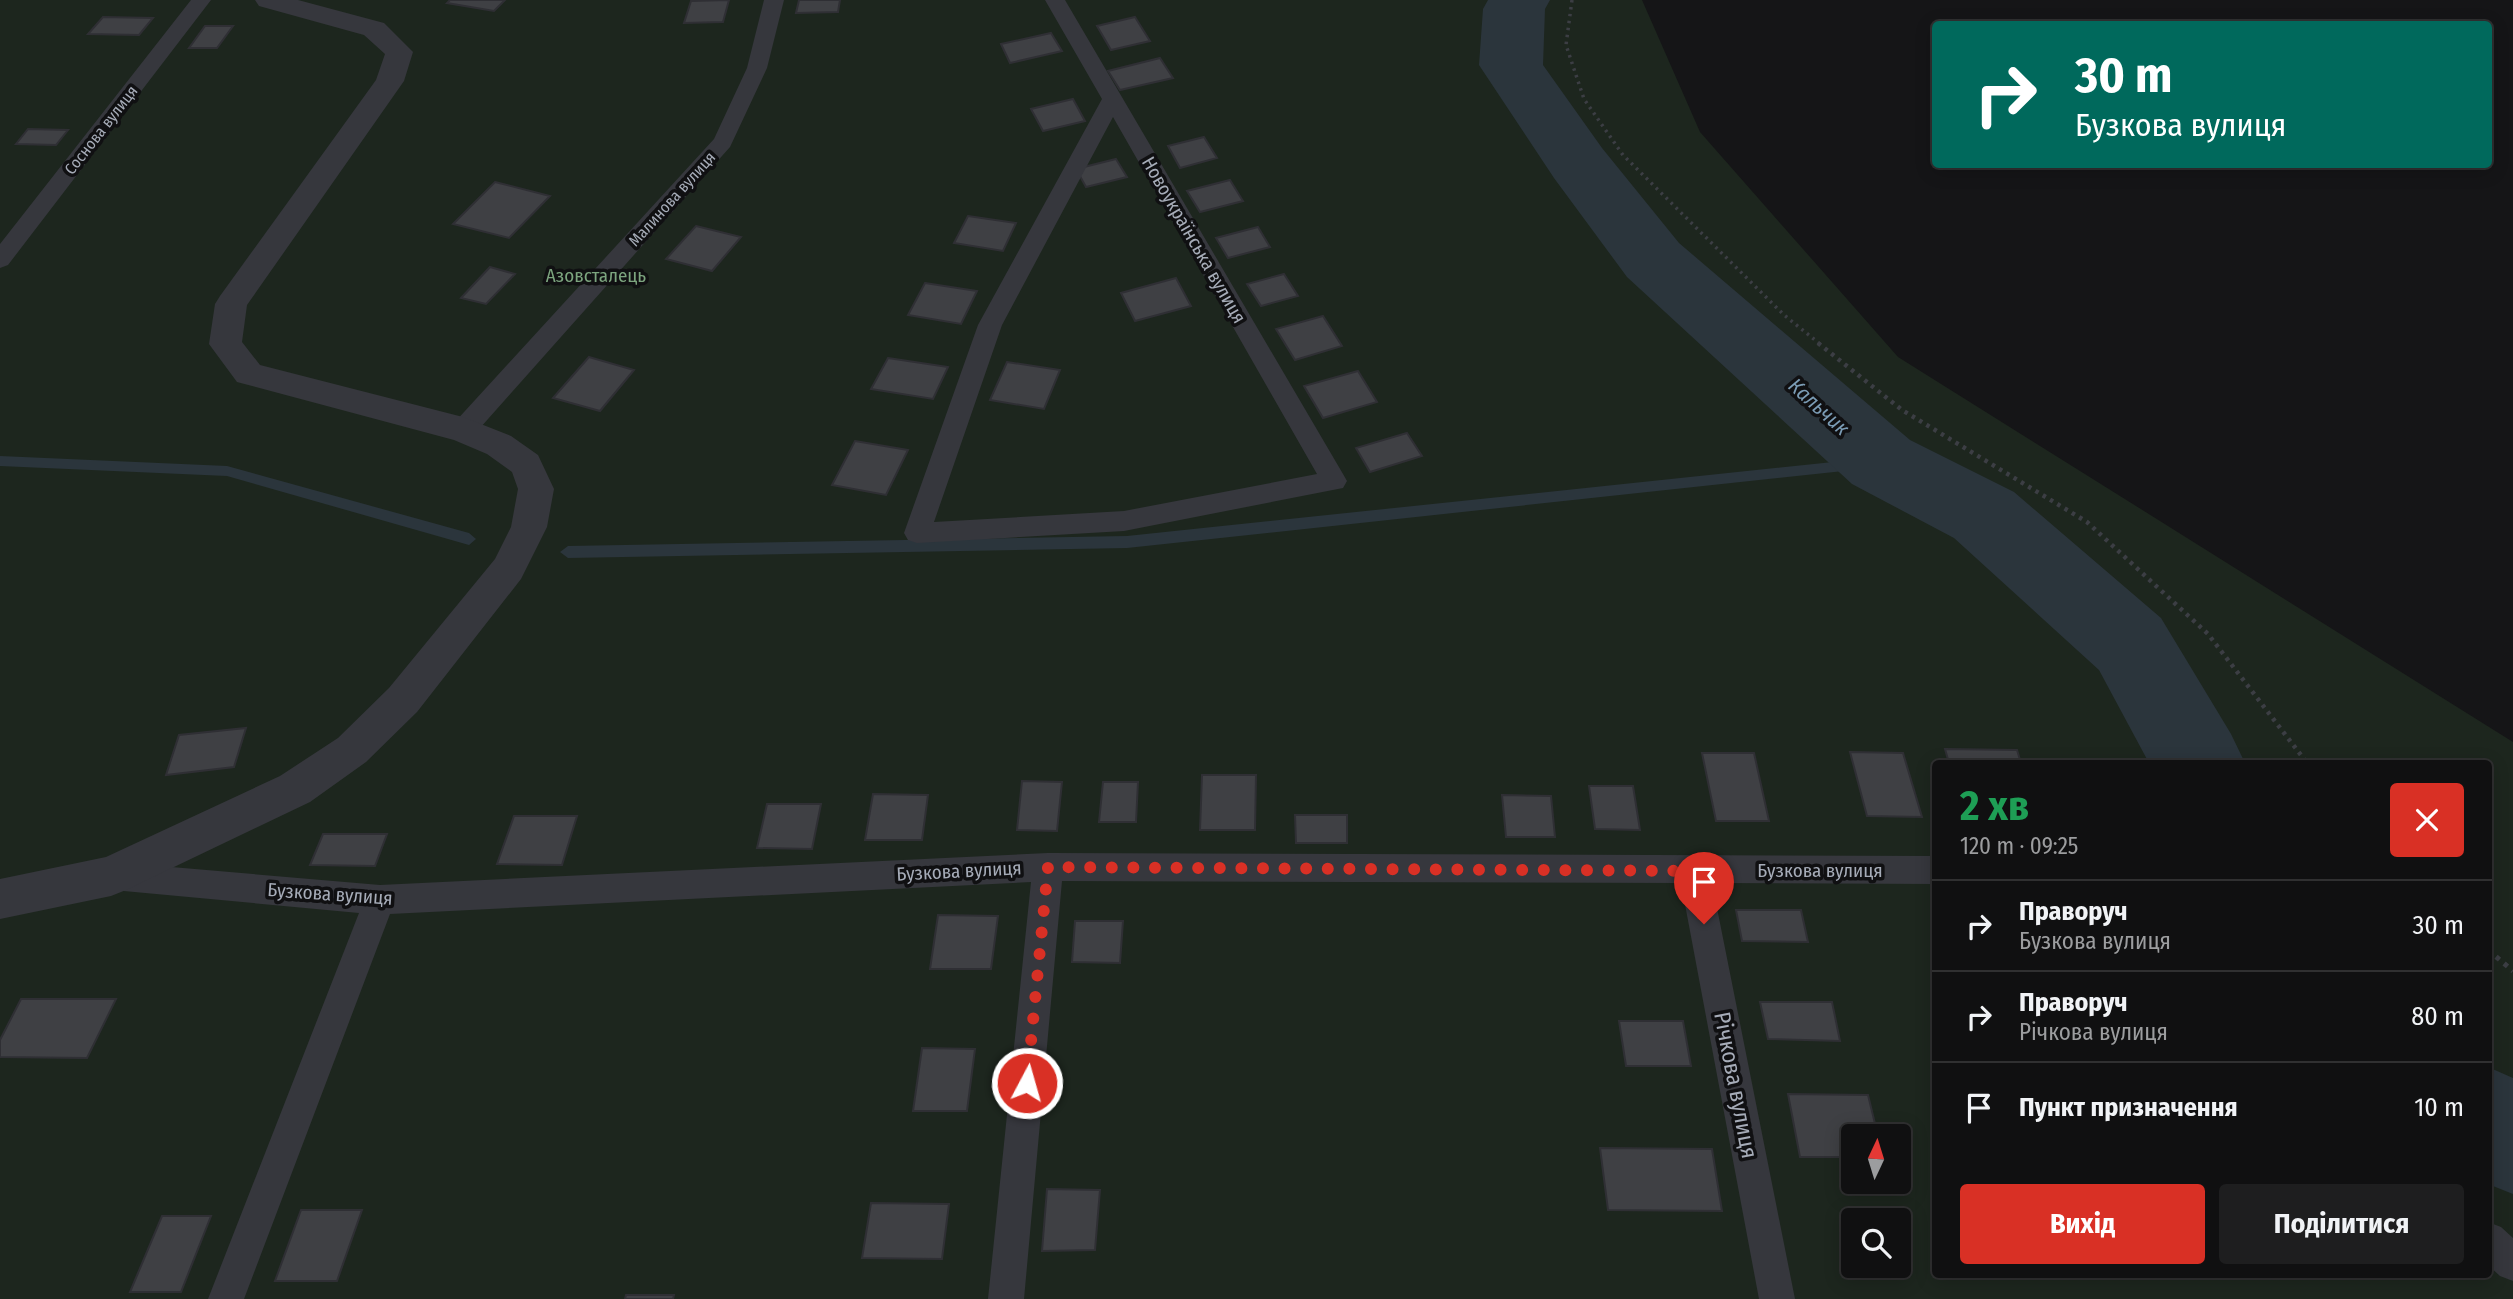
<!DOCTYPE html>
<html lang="uk">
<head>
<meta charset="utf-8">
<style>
	:root { --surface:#101011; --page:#1e1e1f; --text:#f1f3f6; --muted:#9c9d9f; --line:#303031; --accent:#d93025 }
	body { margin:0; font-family:"Fira Sans Condensed",sans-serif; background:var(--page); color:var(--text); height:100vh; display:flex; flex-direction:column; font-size:26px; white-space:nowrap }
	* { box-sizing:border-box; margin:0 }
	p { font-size:23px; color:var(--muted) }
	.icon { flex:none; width:38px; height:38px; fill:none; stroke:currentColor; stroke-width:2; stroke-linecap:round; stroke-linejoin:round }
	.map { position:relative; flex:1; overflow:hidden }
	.details { position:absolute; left:1932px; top:760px; width:560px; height:518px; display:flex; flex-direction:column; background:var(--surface); border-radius:7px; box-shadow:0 4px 18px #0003,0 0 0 2px var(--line) }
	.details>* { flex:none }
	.banner { position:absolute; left:1932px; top:21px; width:560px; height:147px; border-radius:7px; box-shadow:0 4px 18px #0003,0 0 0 2px var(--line); background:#00695c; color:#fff; overflow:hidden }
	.needle { width:46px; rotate:4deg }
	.fabs { position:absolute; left:1841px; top:1124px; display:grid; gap:14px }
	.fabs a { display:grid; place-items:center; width:70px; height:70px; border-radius:7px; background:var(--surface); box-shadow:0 4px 18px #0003,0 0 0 2px var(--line); font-size:35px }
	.pin { position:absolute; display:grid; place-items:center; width:60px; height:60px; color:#fff; margin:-72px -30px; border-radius:50% 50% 50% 0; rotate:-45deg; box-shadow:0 0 7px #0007 }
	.pin .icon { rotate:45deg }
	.me { position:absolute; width:77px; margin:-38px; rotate:6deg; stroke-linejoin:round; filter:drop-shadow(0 0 5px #0008) }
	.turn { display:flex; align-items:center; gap:24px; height:147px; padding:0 28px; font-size:32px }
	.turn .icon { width:91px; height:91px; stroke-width:2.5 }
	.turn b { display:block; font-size:49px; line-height:60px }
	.round { display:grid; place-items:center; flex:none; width:74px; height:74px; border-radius:7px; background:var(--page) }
	.headline { display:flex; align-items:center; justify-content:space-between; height:119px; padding:0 28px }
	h1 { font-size:42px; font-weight:700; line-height:52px; color:#1e9e55 }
	.action { display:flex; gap:14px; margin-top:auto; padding:14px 28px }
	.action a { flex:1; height:80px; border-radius:7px; background:var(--accent); color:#fff; font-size:28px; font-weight:700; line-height:80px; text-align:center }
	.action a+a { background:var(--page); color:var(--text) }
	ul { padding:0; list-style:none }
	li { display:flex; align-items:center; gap:21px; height:91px; padding:0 28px; border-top:2px solid var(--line) }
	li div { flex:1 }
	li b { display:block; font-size:26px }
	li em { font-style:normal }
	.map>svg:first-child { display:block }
	.green { fill:#1d261e; fill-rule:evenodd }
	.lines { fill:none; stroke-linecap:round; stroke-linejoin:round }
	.stream { fill:#2b353c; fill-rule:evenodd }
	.river { fill:#2b353c; fill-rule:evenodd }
	.building { fill:#3f4044; stroke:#2f2f34; stroke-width:2 }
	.path-far2 { stroke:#3c3e44; stroke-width:3.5; stroke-dasharray:2.5 4.5; stroke-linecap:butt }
	.path-far1 { stroke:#3c3e44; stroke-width:4.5; stroke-dasharray:3.5 5; stroke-linecap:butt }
	.path { stroke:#3c3e44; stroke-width:5; stroke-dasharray:4.5 6; stroke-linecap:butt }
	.lane { fill:#36373d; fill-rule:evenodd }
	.street { fill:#36373d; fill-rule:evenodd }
	.route { stroke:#d93025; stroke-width:12; stroke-dasharray:0 21.6 }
	.labels { text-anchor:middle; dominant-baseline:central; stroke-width:7; stroke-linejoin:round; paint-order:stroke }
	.far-street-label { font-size:16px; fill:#a6acb8; stroke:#101012 }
	.street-label { font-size:19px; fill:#a6acb8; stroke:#101012 }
	.park-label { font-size:19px; fill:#7ca47e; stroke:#101012 }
	.water-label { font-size:21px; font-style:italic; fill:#7b9cb5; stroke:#101012 }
	.near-street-label { font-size:23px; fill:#a6acb8; stroke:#101012 }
</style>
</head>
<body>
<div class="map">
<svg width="2513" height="1299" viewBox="0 0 2513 1299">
	<rect width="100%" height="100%" fill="#151517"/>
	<path class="green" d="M0,0H1642L1700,132L1898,357L2513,742V1299H0ZM1936,763H2488V1274H1936ZM1853,1136H1899V1181H1853ZM1853,1220H1899V1265H1853Z"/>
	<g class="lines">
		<path class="stream" d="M0,456L227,466L469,533L476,539L469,545L227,476L0,466Z
			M1881,457L1888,462L1881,467L1127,548L568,558L560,552L568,546L1127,536Z"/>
		<path class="river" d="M1488,0H1550L1545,9L1543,65L1602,148L1679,243L1910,440L2014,492L2161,618L2231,734L2245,763H2149L2099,670L1954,538L1852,484L1627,277L1554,178L1479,65L1483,9Z
			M2488,1067L2513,1078V1194L2488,1184Z"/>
	</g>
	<path class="building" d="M450,0H505L494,11L447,3Z
		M729,0L723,22L684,23L691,1Z
		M799,0H840L838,12L796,13Z
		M103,17L153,18L139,35L88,34Z
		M1135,17L1150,41L1111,50L1097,26Z
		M205,26H233L217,48H189Z
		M1051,33L1062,51L1010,63L1001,44Z
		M1160,58L1173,78L1120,90L1108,71Z
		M1073,99L1085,121L1043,131L1031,109Z
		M28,129L68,130L56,145L16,144Z
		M1204,137L1217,158L1180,168L1168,146Z
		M1116,159L1127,177L1086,187L1076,169Z
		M1230,180L1243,201L1200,212L1187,191Z
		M495,182L550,196L509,238L453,224Z
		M968,216L1016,223L1003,251L954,243Z
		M696,226L741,237L712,271L666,259Z
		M1258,227L1270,247L1228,258L1216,238Z
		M490,267L515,274L486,304L461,298Z
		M1284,274L1298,296L1261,306L1247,284Z
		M1176,278L1191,306L1135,321L1121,293Z
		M925,283L977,291L961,324L908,315Z
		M1323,316L1342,346L1295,360L1276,329Z
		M589,357L634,370L600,411L553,398Z
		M888,358L948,367L933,399L871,389Z
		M1007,362L1060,370L1044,409L990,400Z
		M1358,371L1377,402L1323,418L1304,386Z
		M1407,433L1422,456L1370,472L1356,448Z
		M855,441L908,450L886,495L832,485Z
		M246,728L234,767L166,775L179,735Z
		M1945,749L2017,750L2021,763H1949Z
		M1850,752L1903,753L1922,817L1867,816Z
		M1702,753H1754L1769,821H1716Z
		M1202,775H1256L1255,830H1200Z
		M1022,781L1062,782L1057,831L1017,830Z
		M1103,782H1138L1136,822H1099Z
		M1589,786H1633L1640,830L1595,829Z
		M873,794L928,795L922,840H865Z
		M1502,795L1551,796L1555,837H1506Z
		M767,804H821L812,849L757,848Z
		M1295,815H1347V843H1296Z
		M514,816H577L562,865L497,864Z
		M323,834H387L375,866L310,865Z
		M1736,910H1801L1808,942L1742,941Z
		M938,915L998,916L991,969H930Z
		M1075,921H1123L1120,963L1072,962Z
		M21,999H116L87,1058L0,1057V1040Z
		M1760,1002H1832L1840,1041L1768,1039Z
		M1619,1021H1683L1691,1066H1626Z
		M922,1048L975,1049L967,1111H913Z
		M1788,1094L1868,1095L1878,1136H1853V1157H1800Z
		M1600,1148L1712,1149L1722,1211L1608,1210Z
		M1047,1189L1100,1190L1095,1250L1042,1251Z
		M871,1203L949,1204L942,1259L862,1258Z
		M301,1210H362L337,1281H275Z
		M162,1216H211L181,1292H130Z
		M626,1295H674L673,1299H625Z"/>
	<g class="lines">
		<path class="path-far2" d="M1572,0L1566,45L1584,99L1623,155L1784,315L1820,344"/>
		<path class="path-far1" d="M1818,343L1902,410L2087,522L2208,634L2307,763"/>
		<path class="path" d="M2488,950L2513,971"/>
		<path class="lane" d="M191,0H211L8,265L0,268V244Z
			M764,0H784L767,68L730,147L472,437L463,439L454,437L450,430L454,423L714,139L747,68Z
			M1045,0H1065L1343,474L1347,481L1343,488L1124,531L917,543L908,540L904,533L978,325L1102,99ZM1113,117L1317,474L1124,511L934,522L1002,325Z
			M1048,853L1936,856V884L1712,883L1795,1299H1759L1681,883L1062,881L1024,1299H988L1031,882L390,914L244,1299H208L359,913L113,890L102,886L97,876L102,866L113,862L380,885Z
			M2488,1222L2501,1227L2513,1238V1281L2500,1276L2488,1265Z"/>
		<path class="street" d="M255,0H298L384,23L413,52L404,81L247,305L242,342L260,365L463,417L511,436L538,455L554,489L547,527L521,579L417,712L366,762L310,802L126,890L111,896L0,919V879L106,857L280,776L338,738L389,688L495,559L511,527L518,489L512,472L487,454L454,440L237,382L209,344L215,304L220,296L376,80L385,54L364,35L259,6Z"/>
	</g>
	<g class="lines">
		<path class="route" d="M1027,1083L1048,867L1694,871L1704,924"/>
	</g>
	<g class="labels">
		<g class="far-street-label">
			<text transform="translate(101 130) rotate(-52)">Соснова вулиця</text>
			<text transform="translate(672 199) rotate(-48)">Малинова вулиця</text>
		</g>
		<g class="street-label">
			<text transform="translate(1194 240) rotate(60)">Новоукраїнська вулиця</text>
			<text x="1820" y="870">Бузкова вулиця</text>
			<text transform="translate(959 871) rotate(-3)">Бузкова вулиця</text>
			<text transform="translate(330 894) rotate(4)">Бузкова вулиця</text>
		</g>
		<g class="park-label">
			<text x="596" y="275">Азовсталець</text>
		</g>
		<g class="water-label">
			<text transform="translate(1819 407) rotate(42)">Кальчик</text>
		</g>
		<g class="near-street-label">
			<text transform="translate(1736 1085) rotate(79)">Річкова вулиця</text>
		</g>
	</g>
</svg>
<div class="fabs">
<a><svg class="needle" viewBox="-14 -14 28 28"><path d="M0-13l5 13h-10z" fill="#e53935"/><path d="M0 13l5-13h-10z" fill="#9c9d9f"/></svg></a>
<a><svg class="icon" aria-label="search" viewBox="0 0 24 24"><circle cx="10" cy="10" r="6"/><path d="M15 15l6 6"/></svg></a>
</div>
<div class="pin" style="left:1704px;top:924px;background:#d93025"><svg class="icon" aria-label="arrive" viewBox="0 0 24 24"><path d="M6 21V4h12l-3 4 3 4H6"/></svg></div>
<svg class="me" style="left:1027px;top:1083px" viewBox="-20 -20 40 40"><circle r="17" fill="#d93025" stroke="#fff" stroke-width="3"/><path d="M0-11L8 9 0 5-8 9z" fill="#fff"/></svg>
<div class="banner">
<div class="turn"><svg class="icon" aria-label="right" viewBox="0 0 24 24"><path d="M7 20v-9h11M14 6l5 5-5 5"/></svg><div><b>30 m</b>Бузкова вулиця</div></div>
</div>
<section class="details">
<div class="headline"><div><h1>2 хв</h1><p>120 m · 09:25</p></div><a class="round" style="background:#d93025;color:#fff"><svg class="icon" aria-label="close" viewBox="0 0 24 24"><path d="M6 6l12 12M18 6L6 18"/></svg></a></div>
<ul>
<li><svg class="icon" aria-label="right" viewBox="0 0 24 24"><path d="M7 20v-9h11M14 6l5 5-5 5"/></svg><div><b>Праворуч</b><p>Бузкова вулиця</p></div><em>30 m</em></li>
<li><svg class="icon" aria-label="right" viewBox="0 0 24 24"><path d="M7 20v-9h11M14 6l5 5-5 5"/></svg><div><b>Праворуч</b><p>Річкова вулиця</p></div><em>80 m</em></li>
<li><svg class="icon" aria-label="arrive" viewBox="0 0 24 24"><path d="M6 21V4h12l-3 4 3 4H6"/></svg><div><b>Пункт призначення</b></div><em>10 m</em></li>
</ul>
<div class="action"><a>Вихід</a><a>Поділитися</a></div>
</section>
</div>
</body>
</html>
